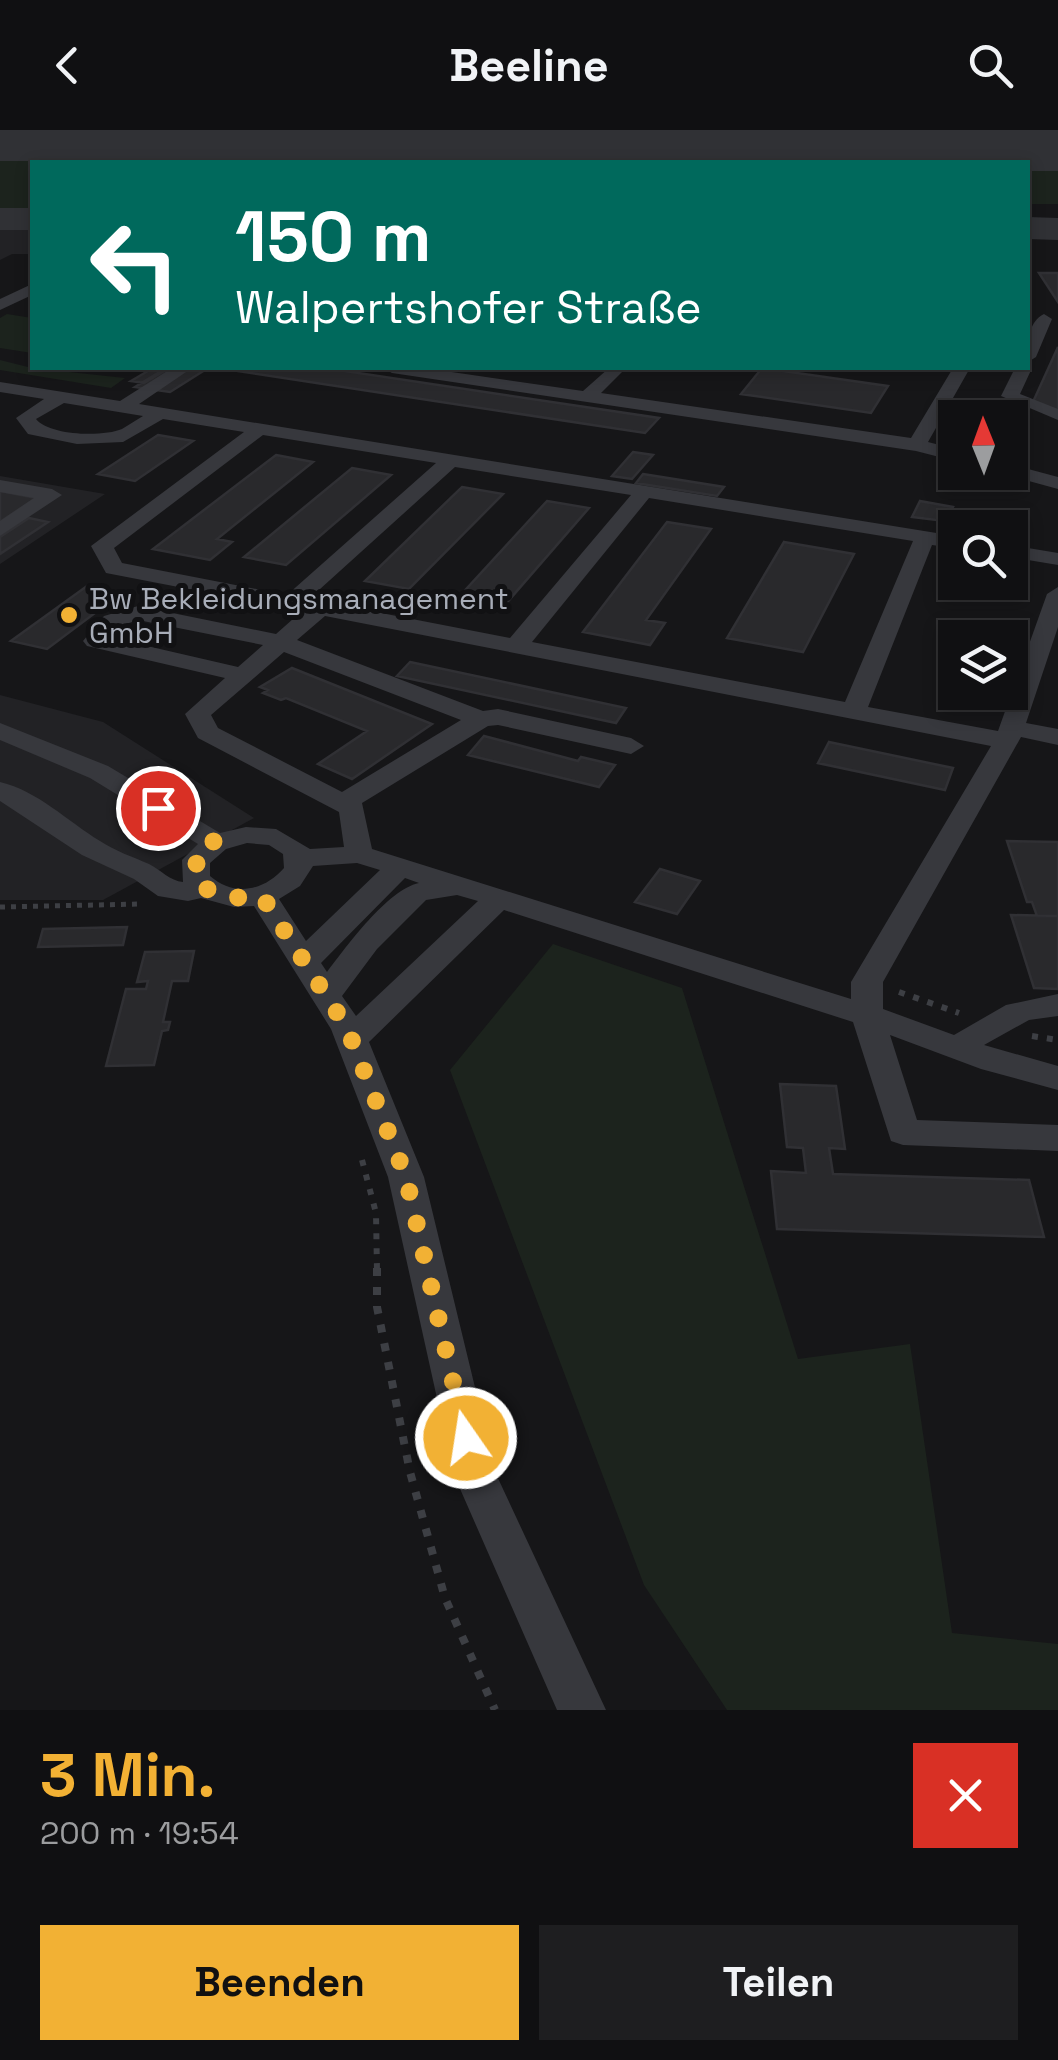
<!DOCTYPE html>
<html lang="de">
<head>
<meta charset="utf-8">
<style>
	:root { --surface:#101012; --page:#1e1e20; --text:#f1f3f6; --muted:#9c9d9f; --line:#303032; --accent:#f2b134 }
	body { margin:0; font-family:"Space Grotesk",sans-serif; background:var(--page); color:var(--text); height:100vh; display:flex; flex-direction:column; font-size:38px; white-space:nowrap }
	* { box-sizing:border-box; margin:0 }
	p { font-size:32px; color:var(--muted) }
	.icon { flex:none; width:55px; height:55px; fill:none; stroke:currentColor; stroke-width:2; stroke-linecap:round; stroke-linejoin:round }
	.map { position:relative; height:1580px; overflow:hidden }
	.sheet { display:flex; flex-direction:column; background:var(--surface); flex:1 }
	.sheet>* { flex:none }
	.hud { position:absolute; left:30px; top:30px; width:1000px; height:210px; border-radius:0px; box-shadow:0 5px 15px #0003,0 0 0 2px var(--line); background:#00695c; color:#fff; overflow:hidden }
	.needle { width:65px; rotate:359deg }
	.buttons { position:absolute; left:938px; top:270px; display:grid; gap:20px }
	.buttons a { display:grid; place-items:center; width:90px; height:90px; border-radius:0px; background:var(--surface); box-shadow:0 5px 15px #0003,0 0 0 2px var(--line); font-size:50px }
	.pin { position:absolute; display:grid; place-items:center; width:85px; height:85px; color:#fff; margin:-42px; border:5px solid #fff; border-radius:50%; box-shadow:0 2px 10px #0007 }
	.me { position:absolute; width:110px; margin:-55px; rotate:347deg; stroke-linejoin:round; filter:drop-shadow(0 0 8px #0008) }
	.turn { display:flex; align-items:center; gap:35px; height:210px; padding:0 40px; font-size:45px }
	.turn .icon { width:130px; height:130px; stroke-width:2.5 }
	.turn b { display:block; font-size:70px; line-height:85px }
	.round { display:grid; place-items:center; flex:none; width:105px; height:105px; border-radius:0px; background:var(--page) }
	.overview { display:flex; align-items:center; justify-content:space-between; height:170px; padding:0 40px }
	h1 { font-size:60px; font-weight:600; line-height:75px; color:var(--accent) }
	.primary-button { display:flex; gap:20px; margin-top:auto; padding:20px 40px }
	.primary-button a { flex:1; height:115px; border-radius:0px; background:var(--accent); color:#111; font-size:40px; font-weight:600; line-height:115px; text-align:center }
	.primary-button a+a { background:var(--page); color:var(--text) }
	header { display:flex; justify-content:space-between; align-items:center; height:130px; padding:0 40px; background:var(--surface); font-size:45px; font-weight:600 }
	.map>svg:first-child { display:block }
	.built { fill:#222225 }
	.green { fill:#1c231d }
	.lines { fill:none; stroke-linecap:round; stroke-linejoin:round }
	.taxiway { fill:#303135; fill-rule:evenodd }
	.runway { fill:#303135; fill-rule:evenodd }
	.building { fill:#29292c; stroke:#303034; stroke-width:2.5 }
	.path-far2 { stroke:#3d3f44; stroke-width:5; stroke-dasharray:5 6; stroke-linecap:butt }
	.path-far1 { stroke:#3d3f44; stroke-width:6; stroke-dasharray:6 9; stroke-linecap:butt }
	.path { stroke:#3d3f44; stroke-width:8; stroke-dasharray:8 11; stroke-linecap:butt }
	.minor { fill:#37383d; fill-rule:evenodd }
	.route { stroke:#f2b134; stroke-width:18; stroke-dasharray:0 32.4 }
	.poi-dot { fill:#f2b134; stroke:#111113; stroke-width:4 }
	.labels { text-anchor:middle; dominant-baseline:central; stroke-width:10; stroke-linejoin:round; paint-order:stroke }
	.far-poi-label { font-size:30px; fill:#a8adb8; stroke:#111113; text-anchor:start }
</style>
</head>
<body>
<header><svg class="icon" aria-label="back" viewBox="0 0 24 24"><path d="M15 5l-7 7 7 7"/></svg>Beeline<svg class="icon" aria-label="search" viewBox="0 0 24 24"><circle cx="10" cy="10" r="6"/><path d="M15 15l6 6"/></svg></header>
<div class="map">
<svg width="1058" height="1580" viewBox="0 0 1058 1580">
	<rect width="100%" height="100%" fill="#161618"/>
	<path class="built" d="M0,94H32V124H12L0,130Z
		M0,346L105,364L0,434Z
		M0,565L103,592L254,688L103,770H0Z"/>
	<path class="green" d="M54,0H840L814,6Z
		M868,0H1058V9L904,7Z
		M0,14L167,16L189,25L183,32H32V85H0Z
		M255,17L807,21L839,24L857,32H207L219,22Z
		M906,23H1058V74H1028V32L883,31Z
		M7,184L32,188V223L0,218V188Z
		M0,230L32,238L125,248L111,258L0,240Z
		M553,814L682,858L798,1229L910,1214L952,1503L1058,1514V1580H727L644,1455L450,940Z"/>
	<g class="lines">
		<path class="taxiway" d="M259,0L267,2L272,9L267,16L224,23L214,32H178L202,7Z
			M838,0H874L915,7L919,14L915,21C889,27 854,23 838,0Z
			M0,78H32V100H0Z
			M1028,87L1058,88V110L1028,109Z"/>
		<path class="runway" d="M0,0H1058V41H1028V32L0,31Z"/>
	</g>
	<path class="building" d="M1039,143H1058V172Z
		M1058,217V281L1033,272Z
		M153,238L166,240L144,253L131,251Z
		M166,238H208L170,262L135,257Z
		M243,238H325L659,288L645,303L238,241Z
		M762,238L888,256L871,283L741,264Z
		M158,305L193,311L135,351L98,344Z
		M633,322L653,325L632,349L612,346Z
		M276,325L313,332L217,409L232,412L210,430L153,419Z
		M352,338L391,345L286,435L244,427Z
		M643,344L724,357L717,366L636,353Z
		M462,357L503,364L409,459L365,451Z
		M0,361L36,368L0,392Z
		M547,371L589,378L503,477L458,468Z
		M920,371L953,377L949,385L964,387L961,393L912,387Z
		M29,388L48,392L0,424V407Z
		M667,392L711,399L646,490L665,493L650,515L583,502Z
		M784,412L854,424L803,522L727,508Z
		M87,456L121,463L90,482L95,483L47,519L11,511Z
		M410,532L626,578L616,593L397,546Z
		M292,538L432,594L352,649L318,634L367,601L286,568L281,570L263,563L268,560L260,557Z
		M484,606L578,631L581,627L615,635L599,657L468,625Z
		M829,612L953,638L945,660L818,633Z
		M1007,711L1058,712V786H1037L1032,772H1027Z
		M660,739L700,751L677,784L635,772Z
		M1011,785L1058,786V859L1034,858Z
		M127,797L123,815L38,817L43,799Z
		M194,821L188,851H172L163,892H170L168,900L162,901L154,935L106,936L126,859H146L148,851L137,852L145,822Z
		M780,954L836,956L845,1019L829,1018L833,1044L1029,1050L1044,1107L777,1099L771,1041L806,1043L803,1018L787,1017Z"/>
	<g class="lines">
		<path class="path-far2" d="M0,777L142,774"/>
		<path class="path-far1" d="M899,862L959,883
			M1032,906L1058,910
			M362,1030L376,1083L377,1141"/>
		<path class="path" d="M377,1138V1177L410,1342L445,1468L495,1580"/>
		<path class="minor" d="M32,154V165L0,180V169Z
			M1044,184L1052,189L1036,227L1028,232C1028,215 1027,192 1044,184Z
			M1028,234L1032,238L1020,264L1058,279V290L1001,266L1015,238H1028Z
			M172,238H192L139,274L955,406V418L932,415L868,577L998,601L1047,464L1058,457V497L1026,593L1058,599V615L1021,607L883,852V879L954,905L1006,875L1058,864V886L1029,890L984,915L1058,936V960L981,939L890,905L917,990L1058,995V1021L903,1015L891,1011L853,892L504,780L369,912L424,1047L496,1344L606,1580H557L454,1345L388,1047L331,899L254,776L234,777L201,768L188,771L158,766L134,749L82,725L0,671V652C38,661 67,691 100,711C115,721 133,727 149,734C161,740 170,751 183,752L182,730L198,714L90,648L0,610V593L108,636L220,703L246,697L276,699L310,719L344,717L339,682L198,608L185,584L225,548L87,516L83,511L104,486L138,476L276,504L302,481L106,443L91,416L244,302L163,289L123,312L77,314L28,304L16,288L44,269L0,262V252L120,271ZM64,273L143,286C136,290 129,295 122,299C103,307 50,306 36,289ZM263,305L436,333L287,465L122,433L114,418ZM455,337L631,365L510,508L309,469ZM649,368L913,411L845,572L532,512ZM325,486L991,616L851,852V869L372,719L362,673L488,596L498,595L631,624L644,616L631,608L498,579L483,581L297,510ZM138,490L263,515L238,537L108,507L120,496ZM284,522L461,590L342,662L218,598L211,585ZM247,713L269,715L283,724L284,738C264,761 234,767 210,746V733L226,719ZM357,733L380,740L306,811L279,769L300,756L313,736ZM405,748L419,753C387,760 347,816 327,842L321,833ZM457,765L478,771L356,886L342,866L377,819L426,770Z
			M383,238H424L583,261L609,238H626L601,263L911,308L953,238H970L928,312L955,319V331L916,321L392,243Z
			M1010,334L1058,347V359L1003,344L1010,342Z
			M0,350L52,359L62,365L0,406V391L34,368L0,362Z
			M1010,415L1058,423V435L1010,427Z"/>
	</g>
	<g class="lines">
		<path class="route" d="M158,678L216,713L204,720L193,740L202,757L229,768L262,766L347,898L406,1047L466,1308"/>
	</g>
	<circle class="poi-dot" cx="69" cy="485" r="10"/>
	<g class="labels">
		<g class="far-poi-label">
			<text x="89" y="468">Bw Bekleidungsmanagement<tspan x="89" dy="34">GmbH</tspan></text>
		</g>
	</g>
</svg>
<div class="buttons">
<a><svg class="needle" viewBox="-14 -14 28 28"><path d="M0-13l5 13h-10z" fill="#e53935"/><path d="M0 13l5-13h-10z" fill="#9c9d9f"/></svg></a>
<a><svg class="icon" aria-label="search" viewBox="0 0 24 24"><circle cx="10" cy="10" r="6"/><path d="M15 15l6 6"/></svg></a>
<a><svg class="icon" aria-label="layers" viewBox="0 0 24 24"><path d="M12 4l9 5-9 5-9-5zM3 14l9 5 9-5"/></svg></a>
</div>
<div class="pin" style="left:158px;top:678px;background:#d93025"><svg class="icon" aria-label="arrive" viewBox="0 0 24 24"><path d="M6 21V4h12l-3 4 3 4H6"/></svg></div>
<svg class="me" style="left:466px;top:1308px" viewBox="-20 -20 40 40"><circle r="17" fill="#f2b134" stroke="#fff" stroke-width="3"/><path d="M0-11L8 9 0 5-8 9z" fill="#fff"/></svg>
<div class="hud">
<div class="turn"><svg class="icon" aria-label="left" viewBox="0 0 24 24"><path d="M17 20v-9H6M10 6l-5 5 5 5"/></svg><div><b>150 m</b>Walpertshofer Straße</div></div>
</div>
</div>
<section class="sheet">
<div class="overview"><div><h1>3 Min.</h1><p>200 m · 19:54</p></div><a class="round" style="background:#d93025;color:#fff"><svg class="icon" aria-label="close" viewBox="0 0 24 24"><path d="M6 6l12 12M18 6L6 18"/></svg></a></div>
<div class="primary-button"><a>Beenden</a><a>Teilen</a></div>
</section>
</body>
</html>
